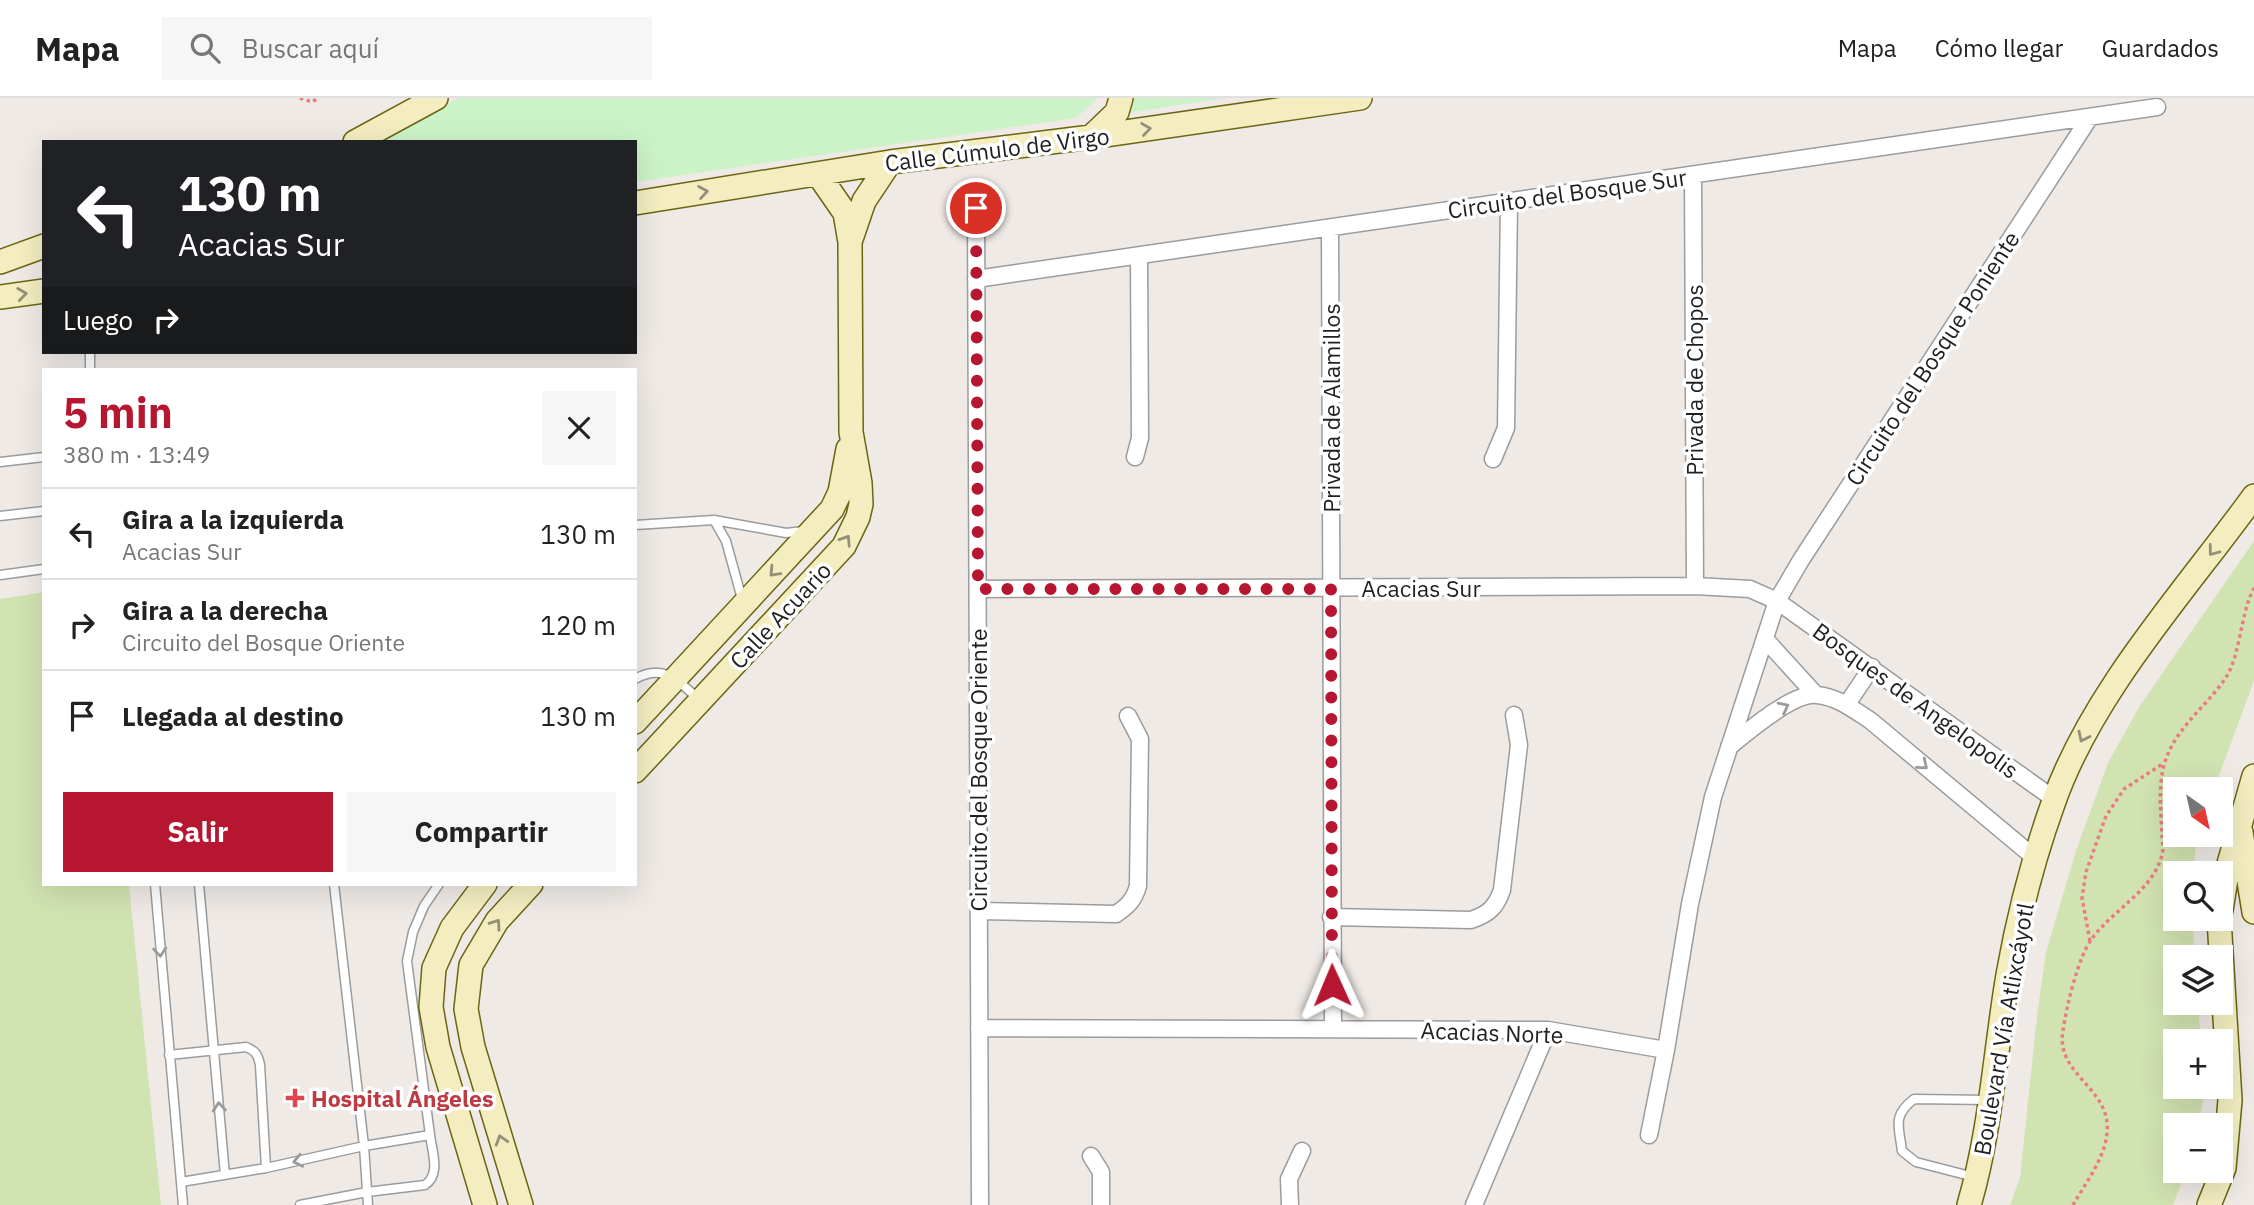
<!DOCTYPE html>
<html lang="es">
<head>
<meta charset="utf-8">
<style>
	:root { --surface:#fff; --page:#f6f6f6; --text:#222; --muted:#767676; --line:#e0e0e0; --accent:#b71631 }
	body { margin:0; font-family:"IBM Plex Sans",sans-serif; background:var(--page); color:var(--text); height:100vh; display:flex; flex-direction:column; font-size:26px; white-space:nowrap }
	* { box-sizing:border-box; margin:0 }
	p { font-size:23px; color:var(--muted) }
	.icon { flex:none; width:38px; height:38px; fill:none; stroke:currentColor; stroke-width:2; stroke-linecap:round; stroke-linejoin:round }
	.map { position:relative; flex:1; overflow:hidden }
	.drawer { position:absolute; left:42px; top:270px; width:595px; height:518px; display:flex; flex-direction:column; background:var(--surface); border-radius:0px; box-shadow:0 7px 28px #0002 }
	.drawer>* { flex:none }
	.hud { position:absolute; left:42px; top:42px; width:595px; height:214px; border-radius:0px; box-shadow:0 7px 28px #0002; background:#202124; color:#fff; overflow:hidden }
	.needle { width:46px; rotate:146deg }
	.tools { position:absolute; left:2163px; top:679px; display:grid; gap:14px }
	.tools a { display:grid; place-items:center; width:70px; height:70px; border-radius:0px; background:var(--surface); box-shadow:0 7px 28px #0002; font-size:35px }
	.pin { position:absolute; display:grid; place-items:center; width:60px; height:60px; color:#fff; margin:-30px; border:4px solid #fff; border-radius:50%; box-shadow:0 2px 7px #0007 }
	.me { position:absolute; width:77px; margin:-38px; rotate:359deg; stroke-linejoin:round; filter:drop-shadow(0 0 5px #0008) }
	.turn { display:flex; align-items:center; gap:24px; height:147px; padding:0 21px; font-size:32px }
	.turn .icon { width:91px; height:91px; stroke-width:2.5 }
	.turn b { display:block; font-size:49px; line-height:60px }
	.then { display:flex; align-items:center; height:66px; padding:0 21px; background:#0003; gap:14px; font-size:26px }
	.round { display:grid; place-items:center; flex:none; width:74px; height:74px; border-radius:0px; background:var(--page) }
	.headline { display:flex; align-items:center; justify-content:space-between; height:119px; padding:0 21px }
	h1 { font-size:42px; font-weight:700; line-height:52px; color:var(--accent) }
	.primary-button { display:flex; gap:14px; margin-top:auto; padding:14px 21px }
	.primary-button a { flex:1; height:80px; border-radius:0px; background:var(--accent); color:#fff; font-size:28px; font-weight:700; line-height:80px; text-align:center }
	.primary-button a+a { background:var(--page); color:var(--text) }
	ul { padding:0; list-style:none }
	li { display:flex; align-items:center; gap:21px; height:91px; padding:0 21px; border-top:2px solid var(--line) }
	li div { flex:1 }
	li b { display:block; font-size:26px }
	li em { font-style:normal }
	header { display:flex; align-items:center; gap:42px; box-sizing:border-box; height:98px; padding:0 35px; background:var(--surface); border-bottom:2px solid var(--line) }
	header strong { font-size:33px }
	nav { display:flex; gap:38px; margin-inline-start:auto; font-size:24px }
	.search { width:490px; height:63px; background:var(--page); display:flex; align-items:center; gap:18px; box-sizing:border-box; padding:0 24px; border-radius:0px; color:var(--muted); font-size:26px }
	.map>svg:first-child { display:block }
	.grass { fill:#d2e3b2 }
	.park { fill:#ccf3c8 }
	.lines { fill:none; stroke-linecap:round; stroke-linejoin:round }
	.lane-casing { stroke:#9c9c9c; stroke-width:11 }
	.street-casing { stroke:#9c9c9c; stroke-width:19 }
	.secondary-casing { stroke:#6b6611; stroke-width:26 }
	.path { stroke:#ea7b82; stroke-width:3.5; stroke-dasharray:3.5 3.5; stroke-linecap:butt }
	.lane { stroke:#fff; stroke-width:8 }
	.street { stroke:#fff; stroke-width:16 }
	.secondary { stroke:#f3edc0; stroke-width:23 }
	.oneway { stroke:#949078 }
	.oneway2 { stroke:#9a9a9a }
	.route { stroke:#b71631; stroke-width:12; stroke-dasharray:0 21.6 }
	.health-dot { fill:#e0444e; stroke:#fff; stroke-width:2.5 }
	.labels { text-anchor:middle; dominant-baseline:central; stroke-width:7; stroke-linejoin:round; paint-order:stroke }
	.street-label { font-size:23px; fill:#1f1f1f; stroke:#fff }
	.health-label { font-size:23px; font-weight:bold; fill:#be3a42; stroke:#fff; text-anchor:start }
</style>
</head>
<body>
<header>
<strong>Mapa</strong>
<div class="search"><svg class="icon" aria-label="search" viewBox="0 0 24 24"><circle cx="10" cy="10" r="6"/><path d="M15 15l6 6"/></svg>Buscar aquí</div>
<nav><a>Mapa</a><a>Cómo llegar</a><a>Guardados</a></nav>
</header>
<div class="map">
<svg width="2254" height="1107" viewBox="0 0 2254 1107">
	<rect width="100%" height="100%" fill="#efeae6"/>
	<path class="grass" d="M2254,443V583L2214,691H2175V737H2197L2193,775H2175V821H2192L2195,859H2175V905H2198L2201,943H2175V989H2204L2205,993L2199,1027H2175V1073H2186L2173,1107H2010L2020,1080L2037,918L2046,854L2076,753L2108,665L2139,609Z
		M44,494V786H129L161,1107H0V501Z"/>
	<path class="park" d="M459,0H1098L1076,20L635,84V44H377Z
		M1128,0H1224L1128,15Z"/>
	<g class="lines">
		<defs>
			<path id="lane" d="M90,271V254
				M0,364L44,359
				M0,418L44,413
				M714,422L726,443L742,501
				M635,427L714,422L786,435L804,433
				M0,477L44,471
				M635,581C663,565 678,582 698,601
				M155,786L183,1107
				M199,786L225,1077
				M169,957L246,949C256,953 258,957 260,967L266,1070
				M430,1037L407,863L413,834L424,808L439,786
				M1974,1079L1916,1064L1902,1053C1899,1028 1892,1018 1914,1001L1989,1002
				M181,1084L266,1070L364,1048L368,1107
				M300,1107L367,1094L425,1087C441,1076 432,1054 430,1037L364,1048L334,786"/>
			<path id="street" d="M1693,77L1695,488
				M976,110L980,1107
				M1330,130L1333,931
				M976,181L2157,9
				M1135,359L1140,340L1139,158
				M1493,361L1506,330L1509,104
				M978,491L1695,488L1750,491L1777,503L2054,701
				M1765,541L1815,596
				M1847,606L1872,569
				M1729,649C1747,634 1793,594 1817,597C1838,599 1854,612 1871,623L2035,760
				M979,813L1116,816C1128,808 1134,802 1138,788L1140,641L1128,618
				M1331,819L1471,822C1489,816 1496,809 1502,792L1519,647L1514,617
				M979,930L1548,932L1666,952
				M1649,1037L1666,952L1690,806L1713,699L1777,503L1801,462L2090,19
				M1091,1058L1101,1074V1107
				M1290,1107L1289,1081L1302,1053
				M1474,1107L1548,932"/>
			<path id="secondary" d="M1091,39L1117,14L1121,0
				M355,44L436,0
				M635,105L890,64L1091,39L1360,0
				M851,141L864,103L890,64
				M0,164L44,148
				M0,199L44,193
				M635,624L832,411L840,394L848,351
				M635,673L844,448L858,419L861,406L860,385L851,334L850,144L845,115L818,76
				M2241,734L2254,814
				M2221,812L2228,769L2254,678
				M485,1107L438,949L431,909L434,870L452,830L485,786
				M521,1107L473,949L466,911L471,867L497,823L531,786
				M1969,1107C1991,1032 1995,954 2008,877C2018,820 2034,758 2054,703C2093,593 2186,492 2254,398
				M2209,1107L2224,1070L2230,1002L2219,821"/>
		</defs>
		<use href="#lane" class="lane-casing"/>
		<use href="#street" class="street-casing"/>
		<use href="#secondary" class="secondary-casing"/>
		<path class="path" d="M300,0L312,4L318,0
			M2090,843L2082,800L2086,774L2106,718L2124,691L2164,665
			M2073,1107C2085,1086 2105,1060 2107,1035C2112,990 2055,977 2063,933C2066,910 2078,860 2091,842C2112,812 2152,794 2162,757C2164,751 2162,742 2162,736C2161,713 2158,690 2164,667C2174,631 2205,610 2225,581C2241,557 2240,516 2254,490"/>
		<use href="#lane" class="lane"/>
		<use href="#street" class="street"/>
		<use href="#secondary" class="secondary"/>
	</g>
	<defs><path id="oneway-chevron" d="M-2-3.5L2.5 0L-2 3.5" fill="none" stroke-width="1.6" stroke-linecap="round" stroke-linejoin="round" transform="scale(1.75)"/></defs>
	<g class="oneway">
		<use href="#oneway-chevron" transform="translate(1146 31) rotate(-8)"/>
		<use href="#oneway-chevron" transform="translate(703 94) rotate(-9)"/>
		<use href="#oneway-chevron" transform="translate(22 196) rotate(-8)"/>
		<use href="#oneway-chevron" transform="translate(846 442) rotate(-57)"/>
		<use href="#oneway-chevron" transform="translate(2213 453) rotate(127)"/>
		<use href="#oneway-chevron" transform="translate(774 474) rotate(133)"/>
		<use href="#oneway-chevron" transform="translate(2083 639) rotate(116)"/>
		<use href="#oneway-chevron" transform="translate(496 826) rotate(-55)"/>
		<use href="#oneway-chevron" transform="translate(501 1042) rotate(-107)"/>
	</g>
	<g class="oneway2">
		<use href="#oneway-chevron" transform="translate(1784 609) rotate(-27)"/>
		<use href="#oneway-chevron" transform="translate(1923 667) rotate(40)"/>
		<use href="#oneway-chevron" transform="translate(160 854) rotate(85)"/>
		<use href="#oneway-chevron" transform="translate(219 1009) rotate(-95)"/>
		<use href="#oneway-chevron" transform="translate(298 1063) rotate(168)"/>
	</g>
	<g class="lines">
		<path class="route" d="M976,110L978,491H1331L1332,887"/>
	</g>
	<path class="health-dot" d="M291.5 989.5h7v7h7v7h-7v7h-7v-7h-7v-7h7z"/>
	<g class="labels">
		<g class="street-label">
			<text transform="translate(997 51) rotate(-7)">Calle Cúmulo de Virgo</text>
			<text transform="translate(1567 95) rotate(-8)">Circuito del Bosque Sur</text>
			<text transform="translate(1932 260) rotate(-57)">Circuito del Bosque Poniente</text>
			<text transform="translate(1694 282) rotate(-90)">Privada de Chopos</text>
			<text transform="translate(1331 310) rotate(-90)">Privada de Alamillos</text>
			<text x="1421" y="490">Acacias Sur</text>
			<text transform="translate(780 517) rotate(-47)">Calle Acuario</text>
			<text transform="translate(1916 602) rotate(36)">Bosques de Angelopolis</text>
			<text transform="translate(978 672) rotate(-90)">Circuito del Bosque Oriente</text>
			<text transform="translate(2003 931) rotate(-80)">Boulevard Vía Atlixcáyotl</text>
			<text transform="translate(1492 934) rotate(2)">Acacias Norte</text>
		</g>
		<g class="health-label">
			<text x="311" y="1000">Hospital Ángeles</text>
		</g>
	</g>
</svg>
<div class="tools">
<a><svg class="needle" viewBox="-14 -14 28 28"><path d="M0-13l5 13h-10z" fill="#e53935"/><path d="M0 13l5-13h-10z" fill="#767676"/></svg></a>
<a><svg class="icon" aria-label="search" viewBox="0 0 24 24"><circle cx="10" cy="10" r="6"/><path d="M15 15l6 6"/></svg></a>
<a><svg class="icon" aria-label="layers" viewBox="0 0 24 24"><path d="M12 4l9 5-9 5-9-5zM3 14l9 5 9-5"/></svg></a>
<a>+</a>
<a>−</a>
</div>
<div class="pin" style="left:976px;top:110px;background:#d93025"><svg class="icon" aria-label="arrive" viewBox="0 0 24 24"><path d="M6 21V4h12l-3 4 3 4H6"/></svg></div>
<svg class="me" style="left:1332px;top:887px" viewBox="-20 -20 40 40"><path d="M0-17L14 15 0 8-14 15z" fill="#b71631" stroke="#fff" stroke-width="4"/></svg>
<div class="hud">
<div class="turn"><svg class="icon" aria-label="left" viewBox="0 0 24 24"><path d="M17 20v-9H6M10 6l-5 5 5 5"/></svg><div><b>130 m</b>Acacias Sur</div></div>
<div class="then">Luego<svg class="icon" aria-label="right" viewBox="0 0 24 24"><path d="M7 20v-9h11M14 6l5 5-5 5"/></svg></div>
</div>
<section class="drawer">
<div class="headline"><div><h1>5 min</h1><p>380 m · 13:49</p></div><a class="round"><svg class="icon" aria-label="close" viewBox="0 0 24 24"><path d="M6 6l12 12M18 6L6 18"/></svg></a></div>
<ul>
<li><svg class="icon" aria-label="left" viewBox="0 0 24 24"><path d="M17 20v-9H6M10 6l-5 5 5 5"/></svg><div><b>Gira a la izquierda</b><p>Acacias Sur</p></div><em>130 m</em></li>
<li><svg class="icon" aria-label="right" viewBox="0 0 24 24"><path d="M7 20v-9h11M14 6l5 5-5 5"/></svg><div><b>Gira a la derecha</b><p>Circuito del Bosque Oriente</p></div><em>120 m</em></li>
<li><svg class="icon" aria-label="arrive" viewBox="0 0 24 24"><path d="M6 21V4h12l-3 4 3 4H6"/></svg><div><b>Llegada al destino</b></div><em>130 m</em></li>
</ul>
<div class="primary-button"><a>Salir</a><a>Compartir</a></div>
</section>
</div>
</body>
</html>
